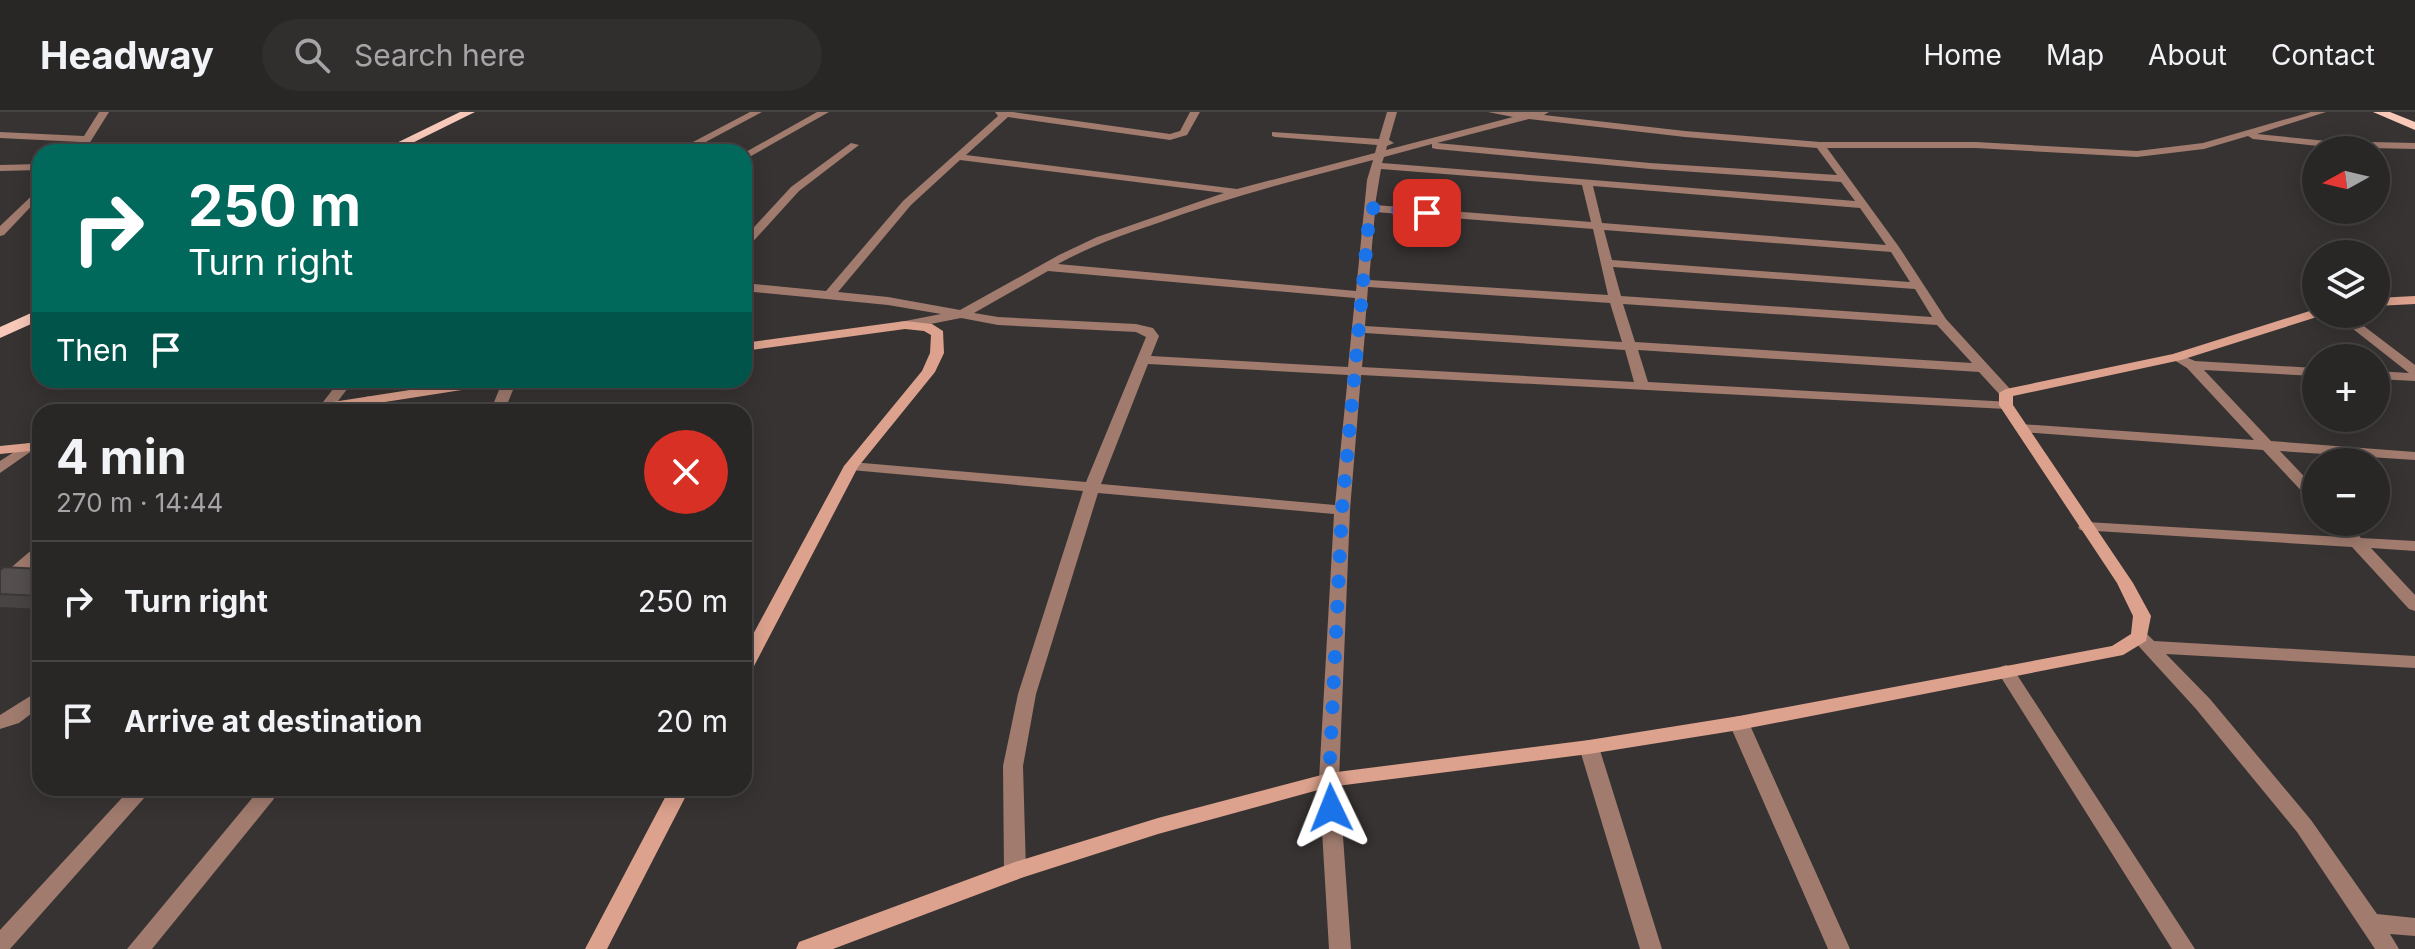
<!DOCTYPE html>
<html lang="en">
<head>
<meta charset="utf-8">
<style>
	:root { --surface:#292626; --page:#312e2e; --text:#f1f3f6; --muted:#a5a5a7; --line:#454343 }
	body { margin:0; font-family:Inter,sans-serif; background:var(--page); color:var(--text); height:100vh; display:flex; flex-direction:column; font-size:30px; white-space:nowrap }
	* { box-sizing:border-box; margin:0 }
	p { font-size:26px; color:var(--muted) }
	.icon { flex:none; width:44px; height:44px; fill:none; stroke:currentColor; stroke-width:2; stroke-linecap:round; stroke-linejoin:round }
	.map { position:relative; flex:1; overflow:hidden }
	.drawer { position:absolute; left:32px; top:292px; width:720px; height:392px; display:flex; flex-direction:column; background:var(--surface); border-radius:24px; box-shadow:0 4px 20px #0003,0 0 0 2px var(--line) }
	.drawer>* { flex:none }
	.top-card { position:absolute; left:32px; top:32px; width:720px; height:244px; border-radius:24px; box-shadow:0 4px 20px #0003,0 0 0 2px var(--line); background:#00695c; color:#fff; overflow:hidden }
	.needle { width:52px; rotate:262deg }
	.fabs { position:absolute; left:2302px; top:24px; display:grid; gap:16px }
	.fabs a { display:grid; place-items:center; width:88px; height:88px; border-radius:50%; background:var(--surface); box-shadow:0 4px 20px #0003,0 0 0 2px var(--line); font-size:40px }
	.pin { position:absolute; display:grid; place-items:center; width:68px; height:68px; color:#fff; margin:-34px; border-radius:16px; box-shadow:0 4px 12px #0006 }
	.me { position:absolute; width:88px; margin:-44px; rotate:358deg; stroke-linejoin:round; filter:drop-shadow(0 0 6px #0008) }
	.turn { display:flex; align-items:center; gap:28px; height:168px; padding:0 24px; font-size:36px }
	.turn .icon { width:104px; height:104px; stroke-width:2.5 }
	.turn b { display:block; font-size:56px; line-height:68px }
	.then { display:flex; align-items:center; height:76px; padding:0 24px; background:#0003; gap:16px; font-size:30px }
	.round { display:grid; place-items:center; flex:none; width:84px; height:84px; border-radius:42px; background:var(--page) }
	.overview { display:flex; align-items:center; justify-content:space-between; height:136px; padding:0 24px }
	h1 { font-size:48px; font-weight:700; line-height:60px }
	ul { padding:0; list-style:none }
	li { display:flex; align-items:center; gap:24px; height:120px; padding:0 24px; border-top:2px solid var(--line) }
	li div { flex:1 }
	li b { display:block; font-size:30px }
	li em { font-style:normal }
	header { display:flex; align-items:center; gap:48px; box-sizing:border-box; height:112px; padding:0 40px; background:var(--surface); border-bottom:2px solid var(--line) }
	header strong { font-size:38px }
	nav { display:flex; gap:44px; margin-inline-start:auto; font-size:28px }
	.search { width:560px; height:72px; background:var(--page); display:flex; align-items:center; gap:20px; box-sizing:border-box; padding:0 28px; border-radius:44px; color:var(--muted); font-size:30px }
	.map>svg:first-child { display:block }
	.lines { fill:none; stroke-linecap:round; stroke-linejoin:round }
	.street { fill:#a07b6e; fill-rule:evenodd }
	.secondary { fill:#dda28d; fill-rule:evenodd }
	.primary { fill:#f8c9b9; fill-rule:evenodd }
	.wall { fill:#484443 }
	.building { fill:#544f4e; stroke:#3b3737; stroke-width:2 }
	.route { stroke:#1a73e8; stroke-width:14; stroke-dasharray:0 25.2 }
</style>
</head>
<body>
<header>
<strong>Headway</strong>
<div class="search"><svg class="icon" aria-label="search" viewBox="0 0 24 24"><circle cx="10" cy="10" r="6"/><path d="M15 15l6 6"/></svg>Search here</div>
<nav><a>Home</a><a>Map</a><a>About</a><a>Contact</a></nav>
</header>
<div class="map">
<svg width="2415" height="837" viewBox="0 0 2415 837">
	<rect width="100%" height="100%" fill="#373332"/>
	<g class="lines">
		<path class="street" d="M99,0H109L84,40H74L81,30L0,26V20L84,24Z
			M750,0H762L687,40H674Z
			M817,0H829L744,48V41Z
			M995,0H1013L1170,22L1180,19L1190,0H1200L1187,23L1170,28L1008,5L966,43L1237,77L1375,41L1377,33L1275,25L1272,24V20L1379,27L1387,0H1397L1389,28L1394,31L1387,34L1386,38L1513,5L1488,0H1549L1544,3L1685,19L1820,30H1976L2137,39L2203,31L2311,0H2326L2257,22L2327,29L2415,31V37L2327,35L2253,27L2248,24L2204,37L2137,45L1976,36H1827L1899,135L1946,207L2011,278L2013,281L2011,284H2001L1979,260L1638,238L1648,270L2011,290L2013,293L2006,297L1361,263L1350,398L1339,668L1351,837H1329L1319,668L1334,402L1098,381L1036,582L1023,654L1026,759L1023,765L1015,768L1007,765L1004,759L1003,654L1018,582L1083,379L851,358L844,354L851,350L1086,370L1146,225L1136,220L998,213L961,206L905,217L900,216V210L941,202L888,193L744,179V171L826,179L903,89L998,4ZM1529,7L1685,25L1817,36L1837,63L1650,51L1437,31ZM1432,32V36L1436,37L1650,57L1841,70L1855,89L1382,51L1384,45ZM960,48L1224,81L1097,125L1059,143L960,198L888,185L838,180L911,93ZM1373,48L1367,68L1356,179L1058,152C1089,135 1122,123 1155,112C1226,86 1299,67 1373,48ZM1381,57L1582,73L1591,110L1375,93ZM1593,74L1860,96L1886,133L1602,111ZM1375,100L1593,117L1608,183L1369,168ZM1604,118L1891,140L1910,170L1612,148ZM1613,155L1915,177L1932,205L1621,184ZM1048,159L1355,186L1348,255L1151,244L1159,224L1153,216L1136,212L998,205L974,201ZM1368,175L1610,191L1622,230L1365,214ZM1623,192L1937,213L1972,251L1635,230ZM1365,221L1625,238L1634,270L1362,255ZM1148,252L1348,263L1335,393L1101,372Z
			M851,31L859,33L799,79L748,135L744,136V126L791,75Z
			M40,52V58L0,59V53Z
			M40,76V85L4,123L0,124V114Z
			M2334,202H2348L2415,253V269L2376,267V259L2409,261Z
			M2176,241L2195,249L2316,256V264L2204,258L2271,329L2415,340V348L2280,339L2316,377V391L2311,389L2263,338L2021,320L2014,316L2021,312L2254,328L2187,256L2169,245Z
			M340,268H354L332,297H322L320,294Z
			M503,268H517L504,300H490Z
			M368,284L375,288L371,300H357L361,288Z
			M28,331L33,332L35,335L33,338L0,361V349Z
			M2086,410L2342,425L2329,410H2346L2361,426L2415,429V439L2371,436L2415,483V499L2409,497L2352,435L2080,418L2078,415Z
			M40,435V449L6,478L0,479V465L34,436Z
			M2140,519L2146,521L2154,529L2415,544V556L2166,542L2210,587L2311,708L2377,802L2415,806V824L2390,822L2399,837H2375L2297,720L2196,597L2134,529L2131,525L2134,521Z
			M2006,553L2012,555L2195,837H2172L1997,559L2000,555Z
			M40,578V595L19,611L0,617V603Z
			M1739,604L1746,606L1749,611L1850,837H1828L1729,611L1732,606Z
			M1589,628L1596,630L1599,635L1662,837H1640L1579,635L1582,630Z
			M131,676H153L10,837H0V818Z
			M268,676L273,678L276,683L273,688L152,837H127L259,678Z"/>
		<path class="secondary" d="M2415,184V192L2376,194V186Z
			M2316,197V202H2322L2320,204L2181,248L2013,284V293L2133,471L2151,504L2146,529L2123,543L1739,618L1589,642L1329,675L1158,722L1021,766L833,837H796L799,830L1015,750L1158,706L1329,661L1589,628L1739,604L2112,534L2131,522L2133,504L2117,471L1999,293V281L2006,277L2173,242Z
			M905,209L932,212L943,219L944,241L935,260L858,355L753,556L750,560L744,562V539L844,354L922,259L930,241L931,223L924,219L905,217L744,239V231Z
			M474,268H507L500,272L321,300H287L294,296Z
			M40,330V338L0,342V334Z
			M670,676H690L607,837H585Z"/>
		<path class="primary" d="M460,0H475L394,40H378Z
			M2373,0H2390L2415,10V18Z
			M40,197V208L0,226V215Z"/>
	</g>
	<path class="wall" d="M40,457V497L0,495V458Z"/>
	<path class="building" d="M4,455L40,457V484L0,482V458Z"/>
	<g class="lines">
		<path class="route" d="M1331,696L1329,668L1342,398L1370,96L1427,101"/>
	</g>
</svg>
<div class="fabs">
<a><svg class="needle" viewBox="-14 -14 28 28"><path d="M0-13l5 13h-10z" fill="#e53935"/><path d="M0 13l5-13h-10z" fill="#a5a5a7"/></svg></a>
<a><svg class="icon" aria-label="layers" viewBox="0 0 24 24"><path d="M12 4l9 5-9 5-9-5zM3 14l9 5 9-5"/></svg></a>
<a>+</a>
<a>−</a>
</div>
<div class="pin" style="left:1427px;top:101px;background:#d93025"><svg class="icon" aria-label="arrive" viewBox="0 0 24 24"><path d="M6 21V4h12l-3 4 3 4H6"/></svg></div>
<svg class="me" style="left:1331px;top:696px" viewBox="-20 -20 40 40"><path d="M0-17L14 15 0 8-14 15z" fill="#1a73e8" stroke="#fff" stroke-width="4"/></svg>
<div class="top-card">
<div class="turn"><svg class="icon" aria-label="right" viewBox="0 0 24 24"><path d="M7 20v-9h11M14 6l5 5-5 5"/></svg><div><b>250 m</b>Turn right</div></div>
<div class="then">Then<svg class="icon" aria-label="arrive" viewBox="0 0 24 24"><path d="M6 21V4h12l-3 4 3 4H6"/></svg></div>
</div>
<section class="drawer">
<div class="overview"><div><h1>4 min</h1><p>270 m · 14:44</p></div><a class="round" style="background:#d93025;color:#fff"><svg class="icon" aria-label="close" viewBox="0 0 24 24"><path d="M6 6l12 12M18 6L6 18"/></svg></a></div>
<ul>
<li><svg class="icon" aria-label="right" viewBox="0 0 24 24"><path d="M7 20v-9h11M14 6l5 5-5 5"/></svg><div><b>Turn right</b></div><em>250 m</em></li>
<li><svg class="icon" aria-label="arrive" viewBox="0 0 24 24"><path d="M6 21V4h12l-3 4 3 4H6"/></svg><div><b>Arrive at destination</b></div><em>20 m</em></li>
</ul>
</section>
</div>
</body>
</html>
